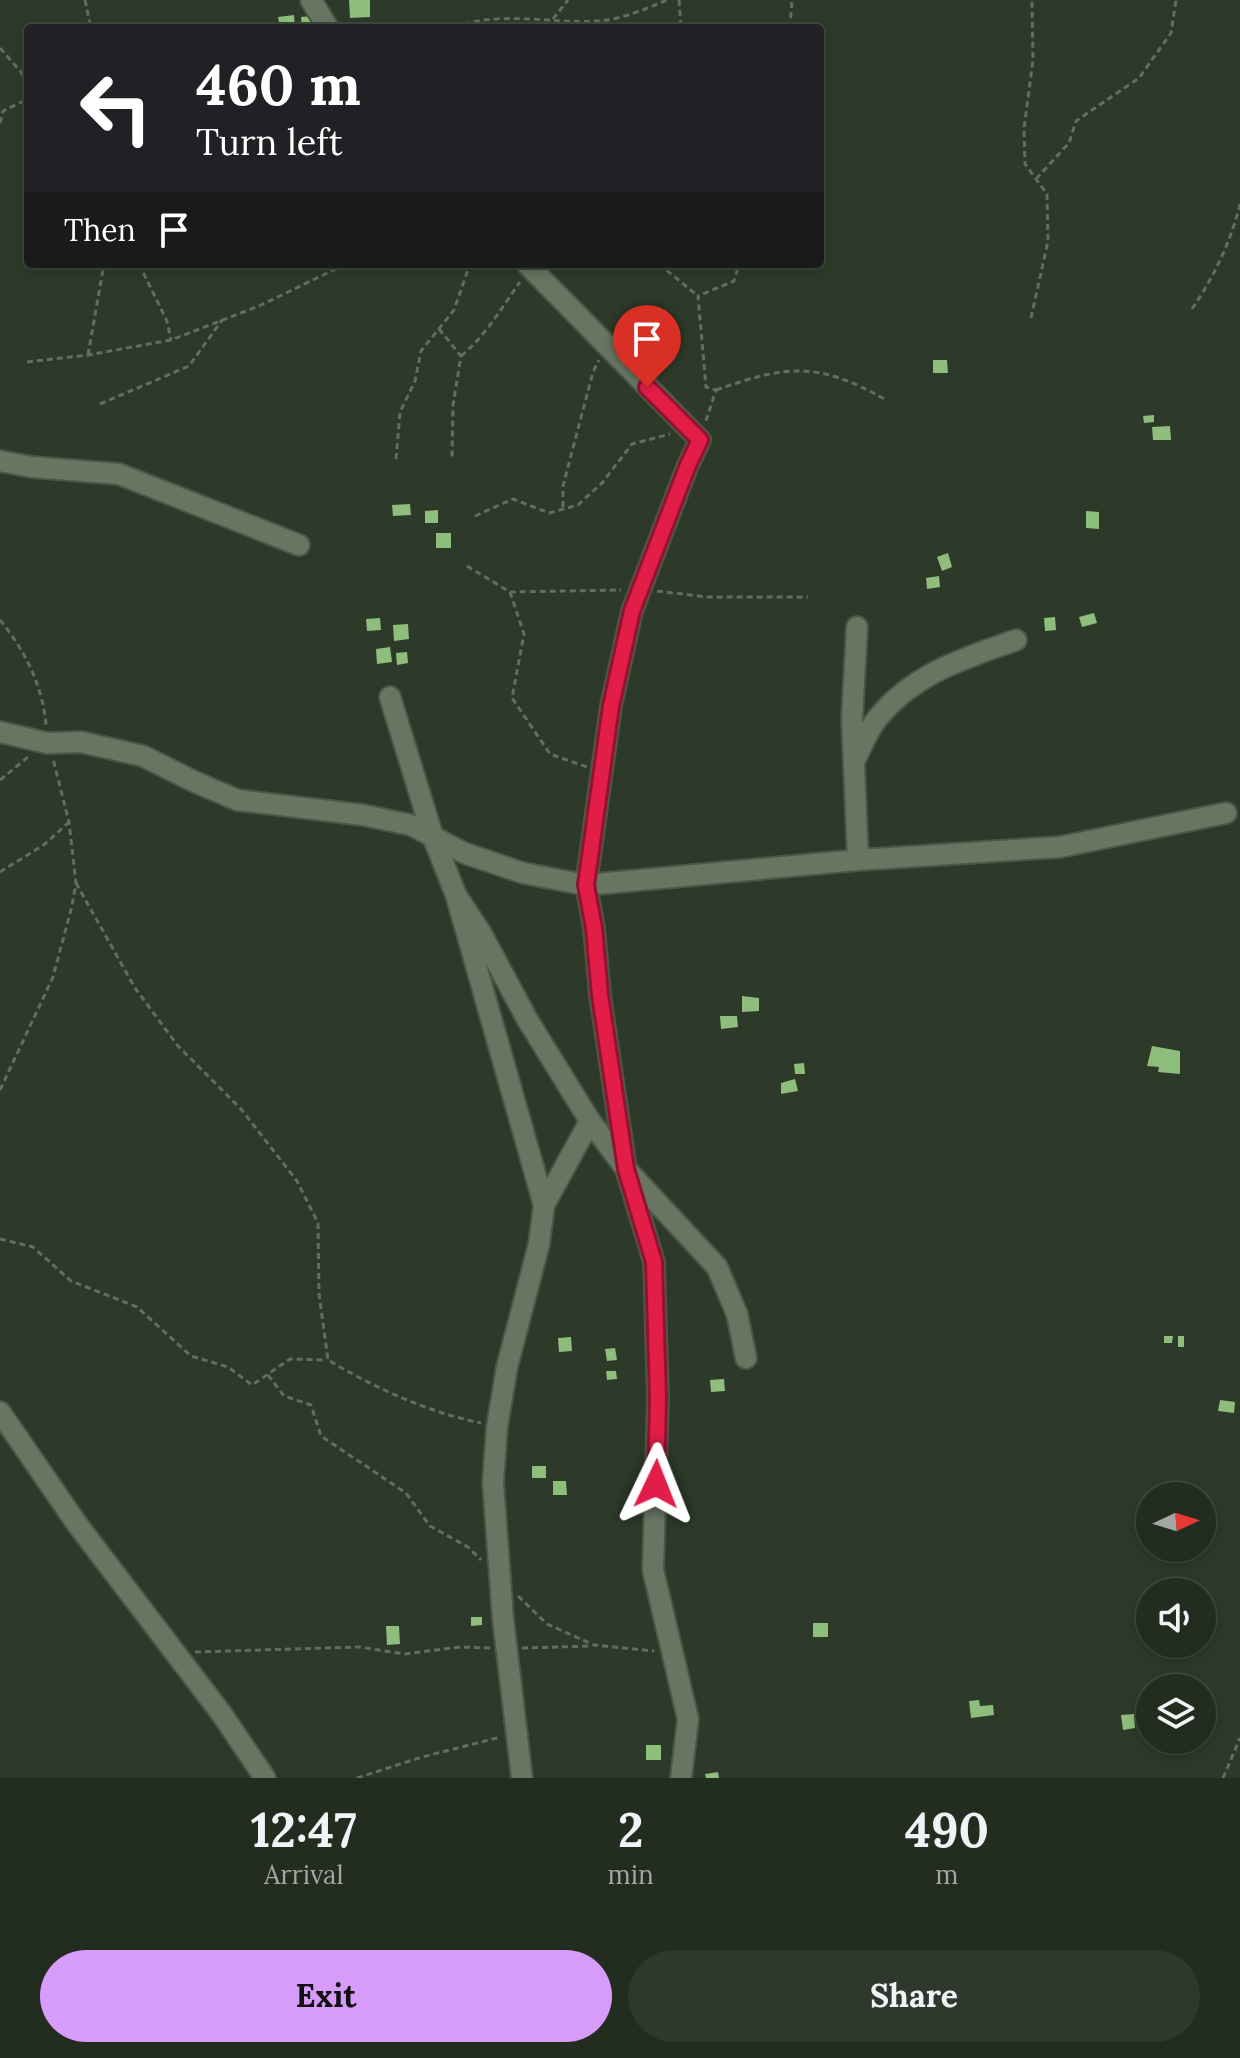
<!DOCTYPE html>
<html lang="en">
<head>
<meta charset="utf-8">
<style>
	:root { --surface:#222c1f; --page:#2e382c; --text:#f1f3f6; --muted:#a2a7a4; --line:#3f483d; --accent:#d79bf9 }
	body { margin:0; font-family:Lora,serif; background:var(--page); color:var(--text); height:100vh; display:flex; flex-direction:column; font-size:30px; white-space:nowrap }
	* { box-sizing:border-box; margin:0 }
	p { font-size:26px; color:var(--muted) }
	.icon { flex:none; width:44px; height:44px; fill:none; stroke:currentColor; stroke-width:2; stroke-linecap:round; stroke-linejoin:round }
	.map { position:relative; height:1778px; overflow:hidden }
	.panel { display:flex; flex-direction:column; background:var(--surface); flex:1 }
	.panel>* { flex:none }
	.guide { position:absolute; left:24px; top:24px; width:800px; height:244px; border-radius:8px; box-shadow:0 4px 12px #0003,0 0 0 2px var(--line); background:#202124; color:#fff; overflow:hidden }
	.needle { width:52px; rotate:86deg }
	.buttons { position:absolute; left:1136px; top:1482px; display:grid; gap:16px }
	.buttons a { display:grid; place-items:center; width:80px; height:80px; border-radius:50%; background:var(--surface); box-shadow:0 4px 12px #0003,0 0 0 2px var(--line); font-size:40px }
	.pin { position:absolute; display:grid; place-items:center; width:68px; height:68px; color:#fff; margin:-82px -34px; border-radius:50% 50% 50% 0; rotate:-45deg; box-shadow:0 0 8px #0007 }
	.pin .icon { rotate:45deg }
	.me { position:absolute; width:88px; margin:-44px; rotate:2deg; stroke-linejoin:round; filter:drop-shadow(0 0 6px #0008) }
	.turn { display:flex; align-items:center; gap:28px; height:168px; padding:0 40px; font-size:36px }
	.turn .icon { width:104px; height:104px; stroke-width:2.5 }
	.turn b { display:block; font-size:56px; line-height:68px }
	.then { display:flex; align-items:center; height:76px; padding:0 40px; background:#0003; gap:16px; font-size:30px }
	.eta { display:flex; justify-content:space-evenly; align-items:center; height:136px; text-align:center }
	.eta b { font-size:48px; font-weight:700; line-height:56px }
	.action { display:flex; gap:16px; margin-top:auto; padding:16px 40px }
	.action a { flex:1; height:92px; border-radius:48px; background:var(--accent); color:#111; font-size:32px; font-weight:700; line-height:92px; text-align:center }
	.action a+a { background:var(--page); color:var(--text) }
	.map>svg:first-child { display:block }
	.building { fill:#8ebd7c }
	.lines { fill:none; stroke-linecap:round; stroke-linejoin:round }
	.minor-casing { stroke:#4b5647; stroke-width:24 }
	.path { stroke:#626e5f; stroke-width:3; stroke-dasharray:6 4; stroke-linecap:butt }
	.minor { stroke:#677562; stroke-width:20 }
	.route-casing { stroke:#92132f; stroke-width:20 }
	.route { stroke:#e11d48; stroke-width:14 }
</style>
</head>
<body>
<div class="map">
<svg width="1240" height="1778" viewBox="0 0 1240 1778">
	<rect width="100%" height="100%" fill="#2d3a29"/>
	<path class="building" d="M349,0H370V17L350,18Z
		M294,15L295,28H280L278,17Z
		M312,16L313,27L302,28L301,17Z
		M933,360H947L948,373H933Z
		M1154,415V422L1144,423L1143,416Z
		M1170,426L1171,440H1153L1152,427Z
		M410,504L411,515L393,516L392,505Z
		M438,510V523H425V511Z
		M1086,511L1099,512V529L1086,528Z
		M436,533H451V548H436Z
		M948,553L952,567L942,571L937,557Z
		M939,576L940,587L927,589L926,578Z
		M1094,613L1097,623L1082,627L1079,617Z
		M1055,617L1056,630L1045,631L1044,618Z
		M380,618L381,630L367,631L366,619Z
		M408,624L409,639L394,641L393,625Z
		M390,647L392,662L377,664L376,649Z
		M407,652L408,663L397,665L396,653Z
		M742,996L759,998V1011L742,1012Z
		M720,1016H737L738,1027L721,1029Z
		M1152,1046L1180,1051V1074L1158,1072L1159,1067L1147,1066Z
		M804,1063L805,1074H795L794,1064Z
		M795,1079L798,1091L781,1094V1083Z
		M1164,1336H1173L1172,1343H1164Z
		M1178,1336H1184V1347H1178Z
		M571,1337L572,1351L559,1352L558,1338Z
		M615,1348L617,1360L607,1361L605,1349Z
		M606,1371H616L617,1379L607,1380Z
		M724,1379L725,1391L711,1392L710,1380Z
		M1220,1400L1235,1402L1234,1413L1218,1411Z
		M532,1466H546V1478H532Z
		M553,1481H566L567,1495H553Z
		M471,1617H482V1625L471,1626Z
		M813,1623H828V1637H813Z
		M386,1626H399L400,1644L387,1645Z
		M979,1700L980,1706L993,1705L994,1715L971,1718L969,1701Z
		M1134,1714L1135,1728L1123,1730L1121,1715Z
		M646,1745H661V1760H646Z
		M718,1772L719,1778H706L705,1774Z"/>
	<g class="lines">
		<defs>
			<path id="minor" d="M311,0L328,28
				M527,264L700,440L688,465L632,611L611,706L586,885L594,928L600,995L626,1169L654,1262L658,1398L653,1570L688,1719L681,1778
				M0,461L32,467L119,474L299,545
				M857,627L852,718L858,860
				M390,697L433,837L456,895L544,1205
				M0,732L47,743L81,742L143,756L193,781L237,800L363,815L411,825L464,853L523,873L586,885L858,860L1060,847L1226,813
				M854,762C861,748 867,731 877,719C914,673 963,659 1016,640
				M456,895L481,933L527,1019L590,1121L626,1169L717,1267L737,1314L746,1358
				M0,1412L77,1524L221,1713L265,1778
				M522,1778L503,1619L493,1482L497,1427L507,1367L539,1244L544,1205L590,1121"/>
		</defs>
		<use href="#minor" class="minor-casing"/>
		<path class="path" d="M85,0L91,28
			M679,0L681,28
			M553,19L568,0
			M598,21L604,28
			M455,28C491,10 556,24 596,21C621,20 645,9 667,0
			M790,28L792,0
			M0,48L21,72L28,88
			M0,123L3,111L28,99
			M1036,179L1069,143L1076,121L1139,78L1171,33L1176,0
			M139,264L167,321L171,340
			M659,264L698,296
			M1192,309C1214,277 1231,241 1240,204
			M1031,318L1048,241L1047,194L1025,164L1024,129L1033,60L1032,0
			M439,329L461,356L453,405L452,459
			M88,355L104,264
			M461,356C485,337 502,307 520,282
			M27,362L88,355L171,340L259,306L346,264
			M716,390C787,365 818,361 886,400
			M100,404L189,366L222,320
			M706,421L716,390L706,387L698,296L734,281L739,264
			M396,459L400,412L415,381L421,351L454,310L470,264
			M563,507V486L593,372L599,360
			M475,516L513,499L549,513L578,505L602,483L632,444L670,434
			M467,566L510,592L621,590
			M657,591L707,597H808
			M510,592L524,634L512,698L550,754L587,767
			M0,620C24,649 43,686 46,725
			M0,780L28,757
			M0,872L45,844L69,822
			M76,883L135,988L178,1046L241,1109L297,1181L318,1223L319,1294L328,1360C375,1388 427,1412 481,1423
			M0,1090L53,977L72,906L76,883L69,822L53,759
			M0,1239L33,1247L71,1281L137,1307L191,1356L228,1367L252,1385L290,1359L327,1360
			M268,1375L284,1396L311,1405L321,1436L406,1493L430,1526L468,1547L481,1560
			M518,1596L547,1624L594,1645L654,1651
			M522,1648L591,1646
			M195,1652L359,1647L405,1654L460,1647L491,1648
			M357,1778L422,1757L501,1737
			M1223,1778L1240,1738"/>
		<use href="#minor" class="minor"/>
	</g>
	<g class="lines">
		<defs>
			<path id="route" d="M647,387L700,440L688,465L632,611L611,706L586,885L594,928L600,995L626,1169L654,1262L658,1398L656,1484"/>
		</defs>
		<use href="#route" class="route-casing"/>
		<use href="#route" class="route"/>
	</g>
</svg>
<div class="buttons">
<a><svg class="needle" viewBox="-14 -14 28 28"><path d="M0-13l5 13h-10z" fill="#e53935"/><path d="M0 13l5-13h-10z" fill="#a2a7a4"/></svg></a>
<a><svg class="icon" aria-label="sound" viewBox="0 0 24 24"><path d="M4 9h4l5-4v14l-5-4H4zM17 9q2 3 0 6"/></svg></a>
<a><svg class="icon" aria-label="layers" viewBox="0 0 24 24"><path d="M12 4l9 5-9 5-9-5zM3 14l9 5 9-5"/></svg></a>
</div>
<div class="pin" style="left:647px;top:387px;background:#d93025"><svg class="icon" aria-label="arrive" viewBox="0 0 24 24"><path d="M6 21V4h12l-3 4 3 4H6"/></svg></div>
<svg class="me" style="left:656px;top:1484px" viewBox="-20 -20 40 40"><path d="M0-17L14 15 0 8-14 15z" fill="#e11d48" stroke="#fff" stroke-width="4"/></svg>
<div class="guide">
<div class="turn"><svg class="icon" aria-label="left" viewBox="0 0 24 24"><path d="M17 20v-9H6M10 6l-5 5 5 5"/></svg><div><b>460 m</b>Turn left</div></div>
<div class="then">Then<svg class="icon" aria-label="arrive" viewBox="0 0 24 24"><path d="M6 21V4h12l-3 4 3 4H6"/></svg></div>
</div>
</div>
<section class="panel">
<div class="eta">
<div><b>12:47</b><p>Arrival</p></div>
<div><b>2</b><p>min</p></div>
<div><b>490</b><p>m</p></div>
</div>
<div class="action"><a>Exit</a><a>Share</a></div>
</section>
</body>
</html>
